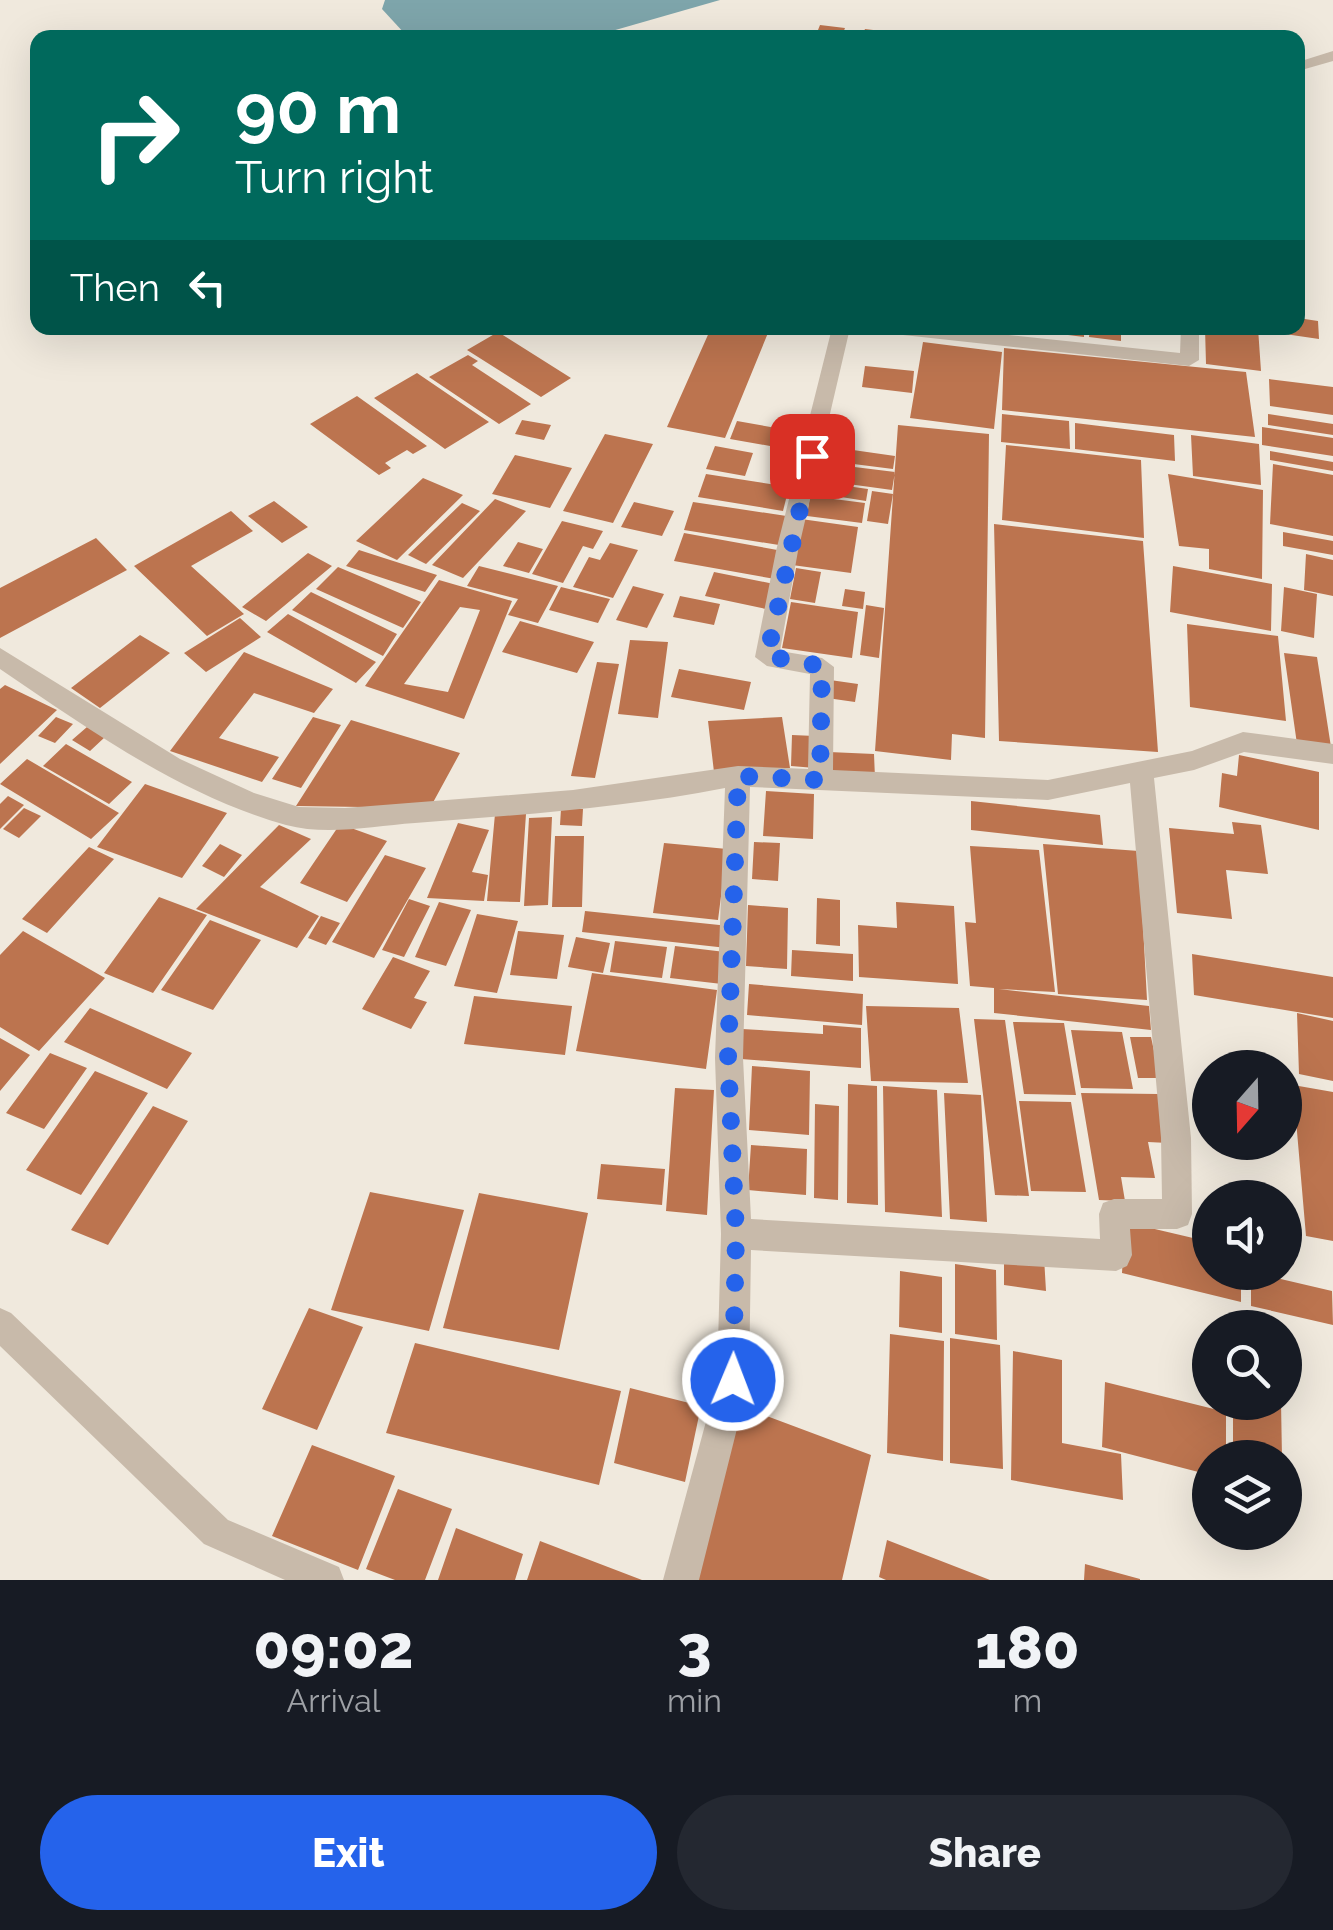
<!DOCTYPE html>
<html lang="en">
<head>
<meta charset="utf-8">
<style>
	:root { --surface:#171b24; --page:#242831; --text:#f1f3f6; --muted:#9ea1a6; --accent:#2563eb }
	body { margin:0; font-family:Raleway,sans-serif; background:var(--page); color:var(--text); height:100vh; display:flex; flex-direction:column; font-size:38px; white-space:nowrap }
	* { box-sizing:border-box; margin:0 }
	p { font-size:32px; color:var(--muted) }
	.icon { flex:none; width:55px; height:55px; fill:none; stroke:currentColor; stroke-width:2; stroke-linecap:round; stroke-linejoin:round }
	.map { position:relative; height:1580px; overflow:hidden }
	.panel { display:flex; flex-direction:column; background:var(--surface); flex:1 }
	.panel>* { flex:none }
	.top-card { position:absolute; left:30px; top:30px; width:1275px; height:305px; border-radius:20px; box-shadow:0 10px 40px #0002; background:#00695c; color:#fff; overflow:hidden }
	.needle { width:65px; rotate:200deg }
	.buttons { position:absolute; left:1192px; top:1050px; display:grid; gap:20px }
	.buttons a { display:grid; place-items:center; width:110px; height:110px; border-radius:50%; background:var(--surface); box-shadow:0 10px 40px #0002; font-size:50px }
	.pin { position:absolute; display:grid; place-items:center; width:85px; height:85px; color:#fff; margin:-42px; border-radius:20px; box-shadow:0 5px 15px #0006 }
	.me { position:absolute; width:110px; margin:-55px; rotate:1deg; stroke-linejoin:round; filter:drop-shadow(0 0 8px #0008) }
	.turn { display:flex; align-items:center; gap:35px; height:210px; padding:0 40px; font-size:45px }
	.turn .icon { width:130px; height:130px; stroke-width:2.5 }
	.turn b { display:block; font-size:70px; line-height:85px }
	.then { display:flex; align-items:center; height:95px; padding:0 40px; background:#0003; gap:20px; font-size:38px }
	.eta { display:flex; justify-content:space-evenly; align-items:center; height:170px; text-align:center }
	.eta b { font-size:60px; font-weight:800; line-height:70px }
	.button { display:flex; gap:20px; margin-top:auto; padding:20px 40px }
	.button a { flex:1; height:115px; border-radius:60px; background:var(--accent); color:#fff; font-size:40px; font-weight:800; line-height:115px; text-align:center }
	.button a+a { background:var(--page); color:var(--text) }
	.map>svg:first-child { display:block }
	.water { fill:#7ea5ab }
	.building { fill:#bc744f; fill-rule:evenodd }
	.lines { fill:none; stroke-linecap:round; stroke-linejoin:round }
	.street { fill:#c8baaa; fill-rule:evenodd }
	.route { stroke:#2563eb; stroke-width:18; stroke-dasharray:0 32.4 }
</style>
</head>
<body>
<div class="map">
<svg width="1333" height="1580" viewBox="0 0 1333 1580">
	<rect width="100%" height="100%" fill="#f0e9dd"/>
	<path class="water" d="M385,0H720L591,37H414L405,34L382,9Z"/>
	<path class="building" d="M820,25L845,28L841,38L816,35Z
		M865,29L906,34L862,36Z
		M1298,318L1318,321L1319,339L1278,333V328H1298Z
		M711,328H770L725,438L667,427Z
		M1029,328H1084V337L1028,330Z
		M1090,328H1121V341L1089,337Z
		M1205,328H1258L1261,371L1206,364Z
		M498,332L571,378L541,397L467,350Z
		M923,342L1002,352L994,429L910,418Z
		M1004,348L1246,372L1255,437L1002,410Z
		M468,355L478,361L472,365L531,404L499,424L429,377Z
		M865,366L914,371L912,393L862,387Z
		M417,373L489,422L445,449L374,398Z
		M1269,379L1333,387V415L1270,406Z
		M357,396L427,446L413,454L407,450L385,463L391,468L379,475L310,424Z
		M1002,414L1069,421L1070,449L1001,442Z
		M1268,414L1333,424V435L1268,425Z
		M522,420L551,425L544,440L515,434Z
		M737,421L776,428L770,446L730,439Z
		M1075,423L1174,435L1175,461L1075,449Z
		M898,425L989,434L985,738L952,734L951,760L875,751Z
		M1262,427L1333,438V456L1262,445Z
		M605,434L653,444L613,523L563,511Z
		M1191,435L1259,444L1261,485L1193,476Z
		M1006,445L1141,460L1144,538L1002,520Z
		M715,446L753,453L745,476L706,469Z
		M825,446L895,456L893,469L822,460Z
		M1270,451L1333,462V471L1270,460Z
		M515,455L572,468L550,508L492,494Z
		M822,463L895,472L892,490L819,480Z
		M1273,464L1333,475V536L1270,524Z
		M706,474L789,487L783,511L698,497Z
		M1168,474L1263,490L1262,579L1209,569V549L1179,546Z
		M423,478L463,495L397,560L356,541Z
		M818,482L868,489L866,501L816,493Z
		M872,491L893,494L888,524L867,521Z
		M810,496L865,503L862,523L807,516Z
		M495,499L526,511L463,578L432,565Z
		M274,501L308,527L282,543L248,516Z
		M634,502L674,511L662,536L621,527Z
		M693,502L793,517L785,546L684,530Z
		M462,503L480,511L426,564L408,555Z
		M231,511L253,531L191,566L244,614L207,636L134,566Z
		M801,519L858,527L851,573L792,565Z
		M562,521L603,531L593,549L583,546L563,583L532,574Z
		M994,524L1143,541L1158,752L999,741Z
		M1283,532L1333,541V555L1283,546Z
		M684,533L783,551L775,579L674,561Z
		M96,538L127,570L0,638V588Z
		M518,542L543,549L529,573L503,566Z
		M610,543L638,550L613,598L573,587L589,557L600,560Z
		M359,550L437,575L425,592L346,566Z
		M308,553L332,566L266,621L242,607Z
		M1306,554L1333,560V596L1304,590Z
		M479,566L558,586L538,623L508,615L518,599L467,586Z
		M1173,566L1272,584L1271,631L1170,612Z
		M338,567L421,602L403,628L316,589Z
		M796,568L821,572L815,603L790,599Z
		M714,572L774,584L766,609L705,596Z
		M439,580L512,601L464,719L365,686ZM460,607L480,610L448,692L404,684Z
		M633,586L664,594L647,628L616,620Z
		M561,587L610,599L598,623L549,610Z
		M1284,587L1317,594L1314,638L1281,631Z
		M845,589L865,592L863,609L842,606Z
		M311,592L397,634L383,656L292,610Z
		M680,596L720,604L714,625L673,617Z
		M791,602L858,612L852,658L782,648Z
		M866,605L884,608L879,658L860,655Z
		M288,614L376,662L356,683L267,632Z
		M240,618L261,637L206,672L184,653Z
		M520,621L594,642L577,673L502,652Z
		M1187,624L1278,636L1286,721L1190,707Z
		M140,635L170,653L100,708L71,688Z
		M630,640L668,642L658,718L618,714Z
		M244,652L333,689L314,713L254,693L219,738L279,757L262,782L170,751Z
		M1284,653L1317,657L1331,747L1297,744Z
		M597,662L619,664L595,778L571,776Z
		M679,669L751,682L744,710L671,697Z
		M830,680L858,684L855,702L827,698Z
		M5,685L57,710L0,764V689Z
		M56,717L73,724L55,743L38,736Z
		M313,717L341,725L301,788L272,779Z
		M782,717L790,768L714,772L708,721Z
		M351,720L460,753L430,808L296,806Z
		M87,727L105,737L90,751L72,740Z
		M792,735L815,736V768L791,766Z
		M66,744L132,782L109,804L43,766Z
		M829,752L874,754L875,778L830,776Z
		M1239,755L1319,772V830L1219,807L1222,773L1237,776Z
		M27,759L119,813L91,839L0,784Z
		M145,784L227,813L182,878L97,847Z
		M766,791L814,794L813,839L763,836Z
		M8,796L24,805L0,829V804Z
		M971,801L1100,815L1103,845L971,830Z
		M24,808L41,816L19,838L3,829Z
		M561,809H583L582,826L560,825Z
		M495,814H526L520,902L487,901Z
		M552,817L548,905L524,906L529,818Z
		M1232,822L1261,825L1268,874L1226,870L1232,919L1177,913L1169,828L1234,834Z
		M458,823L489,830L472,872L488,875L484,901L427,898Z
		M340,824L387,841L347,902L300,883Z
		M279,825L311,839L260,887L319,916L297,948L196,909Z
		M555,836H584L582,907H552Z
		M754,842L780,843L778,881L752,879Z
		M664,843L727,849L718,920L653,913Z
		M220,844L242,855L224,877L202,866Z
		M1043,844L1139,851L1147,1000L1058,994Z
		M970,846L1039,850L1055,992L999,989L1149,1006L1151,1030L994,1013V988L970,986L965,922L976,923Z
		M89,847L114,859L47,933L22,919Z
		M385,855L426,868L374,958L332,942Z
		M159,897L207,915L153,993L104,973Z
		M817,898L840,900V946L816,944Z
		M409,899L430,906L404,957L382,950Z
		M439,902L471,910L446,966L415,957Z
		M896,902L954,906L958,984L859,977L858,925L897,928Z
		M748,905L788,908L787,969L746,966Z
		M585,911L729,926L727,948L582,932Z
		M477,914L518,921L497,993L454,986Z
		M321,916L340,923L326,945L308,938Z
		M210,920L261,940L213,1010L161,990Z
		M23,931L105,978L39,1051L0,1027V955Z
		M518,931L564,935L557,979L510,975Z
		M576,937L610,943L603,973L568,967Z
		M615,941L667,947L662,978L610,972Z
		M675,946L725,952L722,984L670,978Z
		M792,950L853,954V981L791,976Z
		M1192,954L1333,977V1018L1194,995Z
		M393,957L430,971L414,998L427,1002L411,1029L362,1009Z
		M592,973L717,990L706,1069L576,1051Z
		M749,984L863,994L862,1025L747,1015Z
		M474,996L572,1006L565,1055L464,1044Z
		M866,1006L959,1008L968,1083L871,1081Z
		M90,1008L192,1053L167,1089L64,1042Z
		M1297,1013L1333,1021V1081L1299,1074Z
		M974,1019L1005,1020L1029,1196L995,1195Z
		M1013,1022L1064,1023L1076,1095L1024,1094Z
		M823,1025L861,1028V1068L741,1059L742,1029L823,1034Z
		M1071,1030L1122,1032L1133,1089L1081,1088Z
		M1130,1037H1151L1160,1078H1138Z
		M0,1038L30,1055L0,1091Z
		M50,1053L87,1068L44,1129L6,1113Z
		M752,1066L810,1071L809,1135L749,1130Z
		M95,1071L148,1093L81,1195L26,1170Z
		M848,1084L877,1086L878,1205L847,1203Z
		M1293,1085L1333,1092V1241L1306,1236Z
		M883,1086L937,1090L942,1217L885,1212Z
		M675,1088L714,1090L707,1215L666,1211Z
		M944,1093L981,1095L987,1222L950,1219Z
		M1081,1093L1158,1094L1168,1143L1148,1142L1155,1178L1121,1177L1125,1201L1099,1200Z
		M1019,1101L1071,1102L1086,1192L1031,1191Z
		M815,1104L839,1106L838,1200L814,1198Z
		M153,1106L188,1121L108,1245L71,1230Z
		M751,1145L807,1149L806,1195L748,1190Z
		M601,1164L665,1169L662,1205L597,1199Z
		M370,1192L464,1210L429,1331L331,1310Z
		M479,1193L588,1213L559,1350L443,1328Z
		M1125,1222L1210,1242V1272H1241V1302L1122,1273Z
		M1004,1252L1044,1257L1046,1291L1004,1285Z
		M955,1264L996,1270L997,1340L955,1334Z
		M900,1271L942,1277V1333L899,1327Z
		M1251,1272L1332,1291L1333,1325L1251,1306Z
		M309,1308L363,1327L317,1430L262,1409Z
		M890,1334L944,1341L943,1461L887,1453Z
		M950,1338L1000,1345L1003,1469L950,1463Z
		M415,1343L621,1391L599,1485L386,1433Z
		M1013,1351L1062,1360V1443L1121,1454L1123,1500L1011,1480Z
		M1105,1382L1226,1412V1458H1210V1475L1102,1447Z
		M630,1388L701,1406L685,1482L614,1463Z
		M1233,1402H1281L1282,1458H1233Z
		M740,1406L871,1455L842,1580H688Z
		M312,1445L395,1476L358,1570L272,1536Z
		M398,1489L452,1509L425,1580H395L366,1569Z
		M456,1528L523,1554L515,1580H438Z
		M887,1540L990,1580H886L879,1577Z
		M540,1541L642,1580H527Z
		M1085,1564L1140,1579V1580H1084Z"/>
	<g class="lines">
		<path class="street" d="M1333,51V61L1298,71V62Z
			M832,328H850L798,551L780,651L822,658L834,667L833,770L1048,780L1192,751L1243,732L1333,744V764L1244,752L1194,770L1154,778L1191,1138L1192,1214L1188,1225L1177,1229H1130L1132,1255L1127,1266L1116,1271L751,1250L749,1381L699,1580H663L717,1381L721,1234L715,1058L725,788C623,808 519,815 415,823C373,826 327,836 286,825C180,795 90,730 0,669V648L180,759L254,793L299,807L345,808L573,790L738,766L808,769L810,674L767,666L755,657L776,551ZM1130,783L1161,1138L1162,1199H1114L1103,1203L1099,1214L1100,1239L751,1219L743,1058L750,787L1048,800Z
			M885,328H943L1180,353L1181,328H1199V360L1189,366L894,334Z
			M0,1308L11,1313L228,1520L339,1567L344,1580H285L204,1544L0,1346Z"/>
	</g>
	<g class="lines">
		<path class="route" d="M733,1380L736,1234L728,1058L738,776L820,780L822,666L767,656L812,456"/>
	</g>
</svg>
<div class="buttons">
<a><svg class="needle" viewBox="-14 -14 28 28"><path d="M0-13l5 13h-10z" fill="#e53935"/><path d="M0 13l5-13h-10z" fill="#9ea1a6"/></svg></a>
<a><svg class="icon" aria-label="sound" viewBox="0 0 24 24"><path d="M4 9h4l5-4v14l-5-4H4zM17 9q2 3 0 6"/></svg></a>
<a><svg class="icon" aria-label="search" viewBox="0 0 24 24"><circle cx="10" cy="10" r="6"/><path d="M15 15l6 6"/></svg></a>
<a><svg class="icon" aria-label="layers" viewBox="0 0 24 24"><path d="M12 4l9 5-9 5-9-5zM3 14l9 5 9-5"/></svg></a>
</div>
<div class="pin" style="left:812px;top:456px;background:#d93025"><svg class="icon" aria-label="arrive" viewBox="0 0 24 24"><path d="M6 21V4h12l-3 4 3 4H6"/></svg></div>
<svg class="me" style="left:733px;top:1380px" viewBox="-20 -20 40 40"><circle r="17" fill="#2563eb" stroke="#fff" stroke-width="3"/><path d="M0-11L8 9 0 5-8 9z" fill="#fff"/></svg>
<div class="top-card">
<div class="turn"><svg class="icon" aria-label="right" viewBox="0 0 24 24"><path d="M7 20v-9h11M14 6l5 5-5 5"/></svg><div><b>90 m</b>Turn right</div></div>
<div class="then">Then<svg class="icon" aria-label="left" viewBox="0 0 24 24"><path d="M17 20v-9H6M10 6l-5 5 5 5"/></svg></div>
</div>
</div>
<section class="panel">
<div class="eta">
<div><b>09:02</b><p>Arrival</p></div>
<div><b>3</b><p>min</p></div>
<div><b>180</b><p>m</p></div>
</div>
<div class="button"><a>Exit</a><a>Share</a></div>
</section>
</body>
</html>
